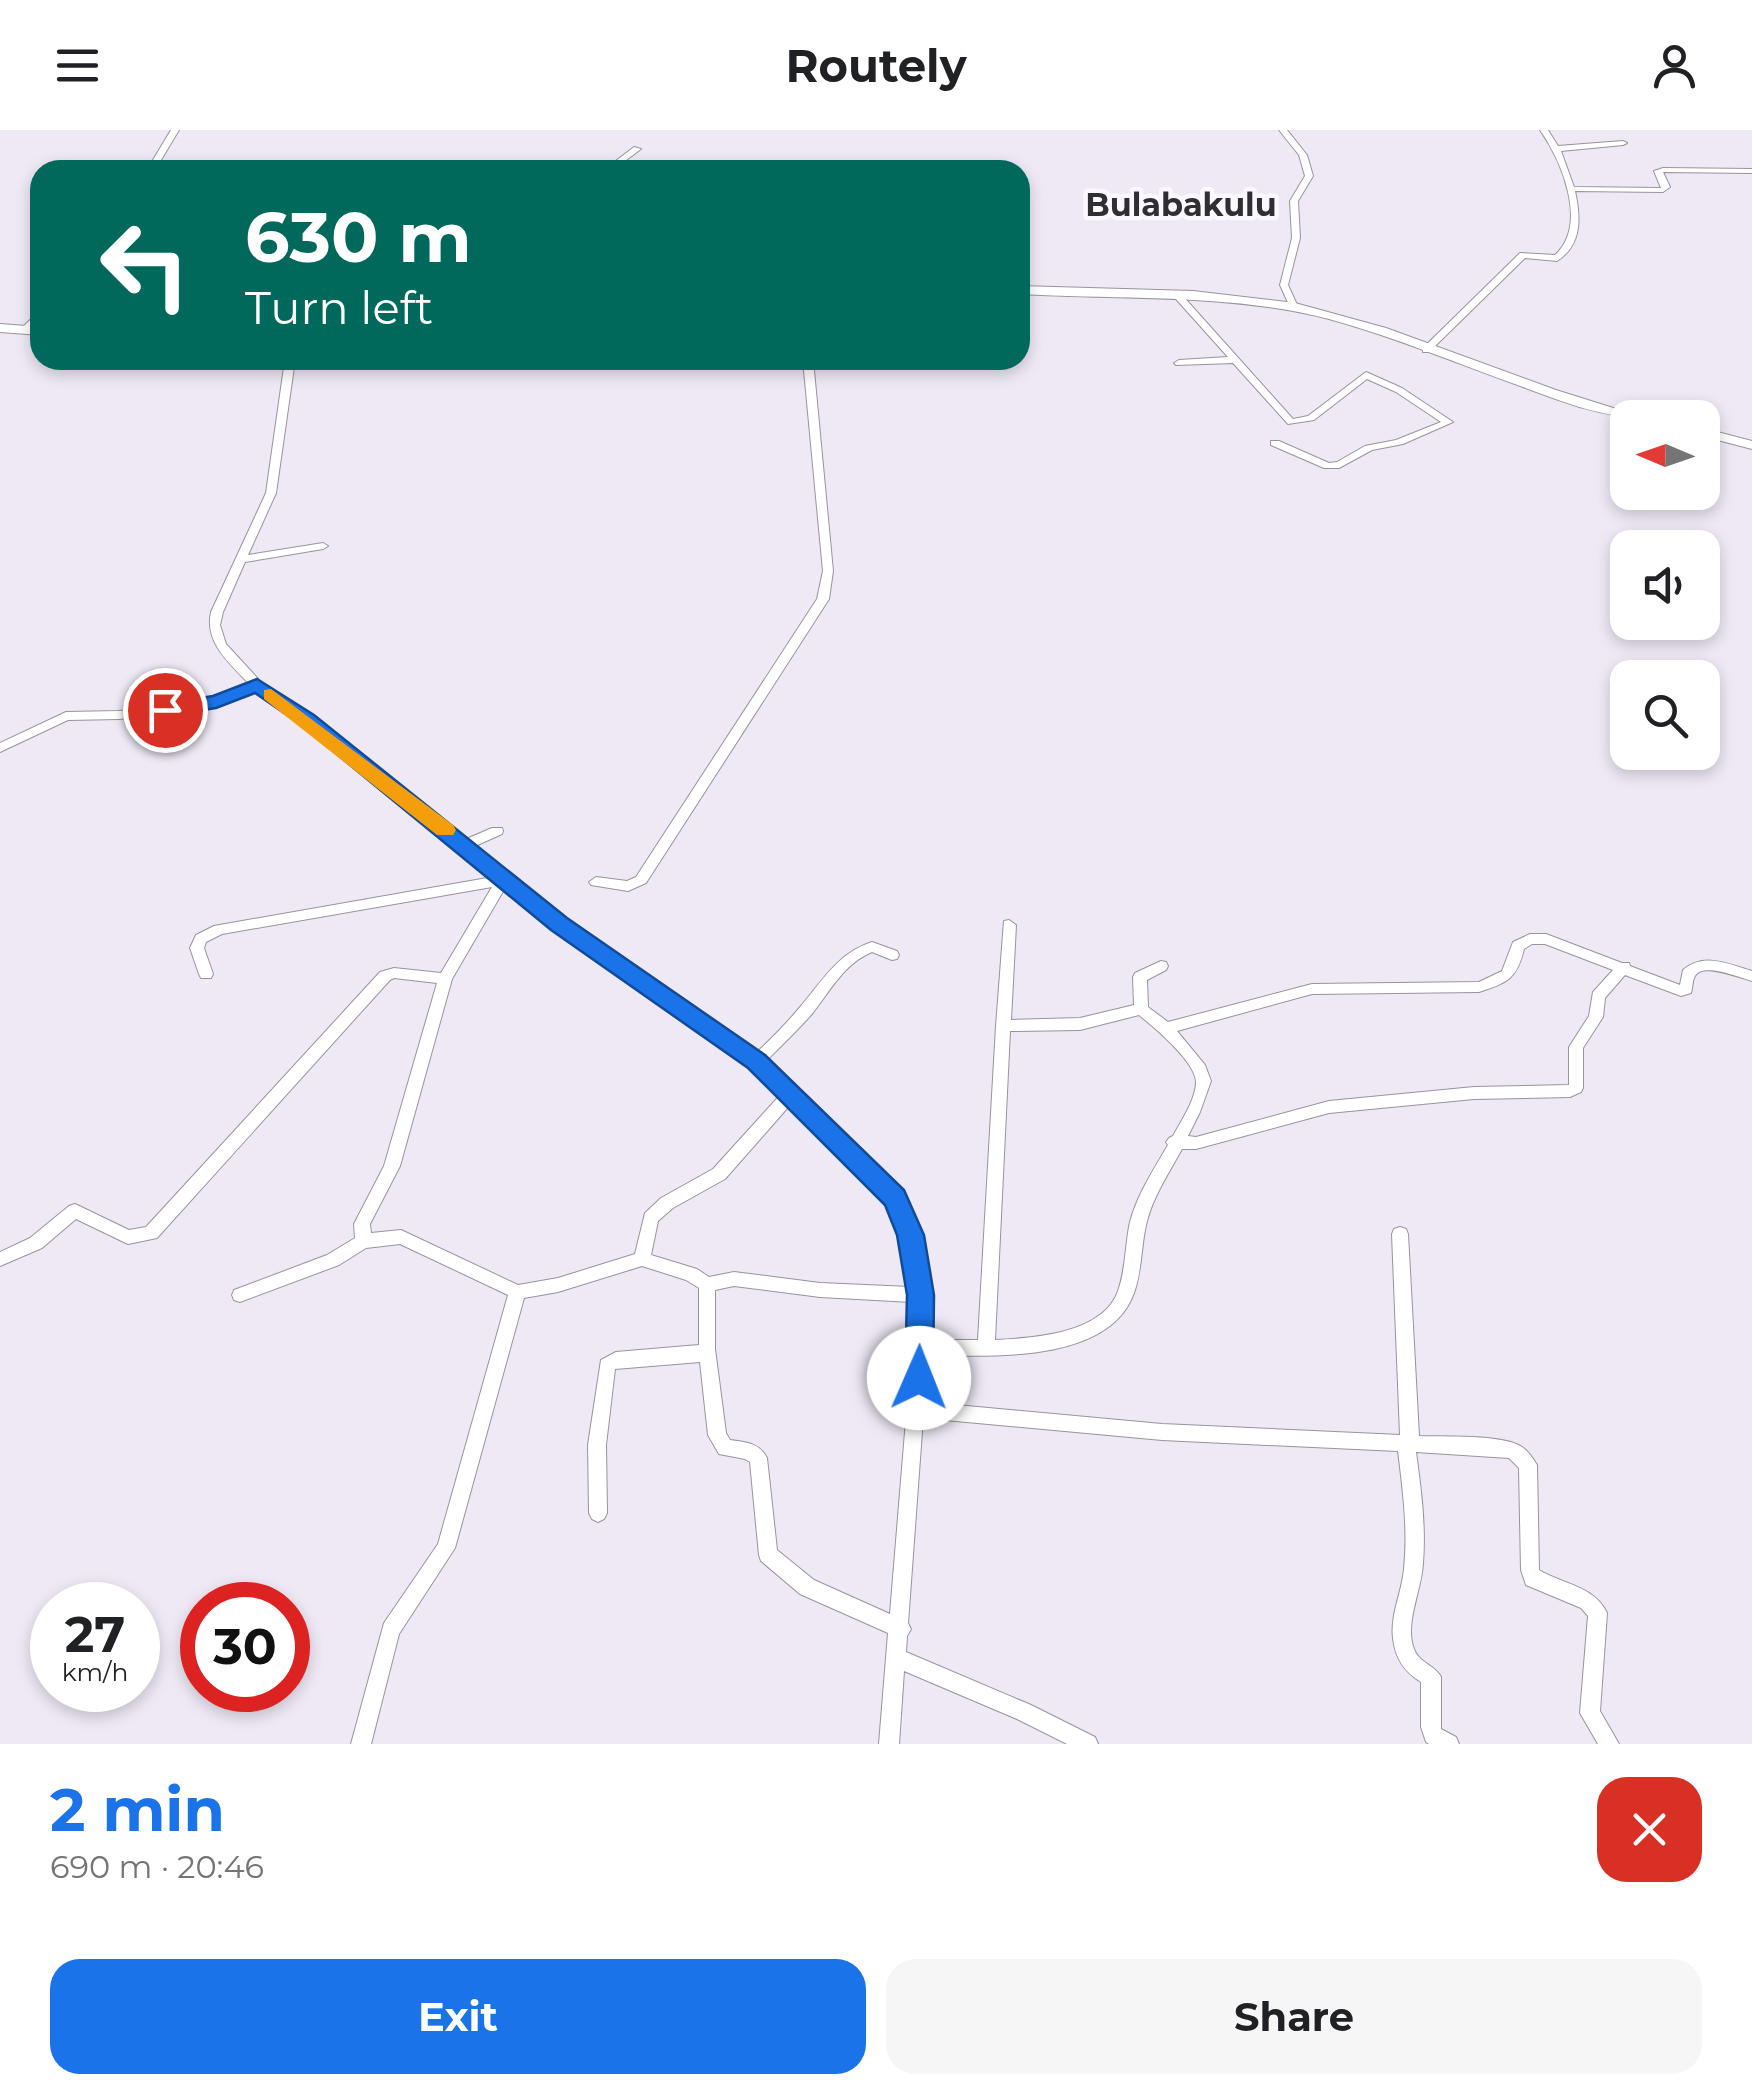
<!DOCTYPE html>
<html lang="en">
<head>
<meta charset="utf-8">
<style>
	:root { --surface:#fff; --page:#f6f6f6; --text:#202124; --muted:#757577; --accent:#1a73e8 }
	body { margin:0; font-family:Montserrat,sans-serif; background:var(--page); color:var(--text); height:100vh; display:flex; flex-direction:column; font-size:38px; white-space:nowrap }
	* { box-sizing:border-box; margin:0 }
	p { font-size:32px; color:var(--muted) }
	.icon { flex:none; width:55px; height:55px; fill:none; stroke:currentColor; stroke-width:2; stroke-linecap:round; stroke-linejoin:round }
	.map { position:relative; height:1614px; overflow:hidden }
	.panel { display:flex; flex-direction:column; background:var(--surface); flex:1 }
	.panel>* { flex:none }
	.top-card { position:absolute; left:30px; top:30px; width:1000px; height:210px; border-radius:30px; box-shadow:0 5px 15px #0003; background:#00695c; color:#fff; overflow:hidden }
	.needle { width:65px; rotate:272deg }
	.buttons { position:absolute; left:1610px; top:270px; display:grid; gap:20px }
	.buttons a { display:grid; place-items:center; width:110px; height:110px; border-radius:20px; background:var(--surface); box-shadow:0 5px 15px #0003; font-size:50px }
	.speed { position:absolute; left:30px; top:1452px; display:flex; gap:20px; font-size:50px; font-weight:700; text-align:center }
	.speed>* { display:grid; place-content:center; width:130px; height:130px; border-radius:50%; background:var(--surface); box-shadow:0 5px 15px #0003; line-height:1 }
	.speed small { font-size:25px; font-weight:400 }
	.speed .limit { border:15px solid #d22; background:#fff; color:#111 }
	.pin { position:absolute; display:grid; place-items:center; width:85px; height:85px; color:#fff; margin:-42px; border:5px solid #fff; border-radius:50%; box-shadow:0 2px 10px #0007 }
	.me { position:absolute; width:110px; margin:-55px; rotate:1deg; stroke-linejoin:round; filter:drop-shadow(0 0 8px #0008) }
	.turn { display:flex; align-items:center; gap:35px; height:210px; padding:0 50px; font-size:45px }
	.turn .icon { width:130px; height:130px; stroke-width:2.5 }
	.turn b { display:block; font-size:70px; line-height:85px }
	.round { display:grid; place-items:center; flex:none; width:105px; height:105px; border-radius:30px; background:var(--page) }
	.summary { display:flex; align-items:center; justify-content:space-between; height:170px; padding:0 50px }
	h1 { font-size:60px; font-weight:700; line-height:75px; color:var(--accent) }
	.button { display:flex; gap:20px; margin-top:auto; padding:20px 50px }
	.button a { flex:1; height:115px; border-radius:30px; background:var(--accent); color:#fff; font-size:40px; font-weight:700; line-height:115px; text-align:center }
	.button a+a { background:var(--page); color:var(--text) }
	header { display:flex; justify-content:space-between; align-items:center; height:130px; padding:0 50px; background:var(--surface); font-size:45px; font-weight:700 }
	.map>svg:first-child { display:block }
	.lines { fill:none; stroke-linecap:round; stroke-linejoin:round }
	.street-casing { stroke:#98939d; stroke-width:2 }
	.secondary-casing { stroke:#98939d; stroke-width:2 }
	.street { fill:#fff; fill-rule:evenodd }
	.secondary { fill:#fff; fill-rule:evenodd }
	.route { fill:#1a73e8; stroke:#114b97; stroke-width:2.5 }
	.slow { fill:#f59e0b }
	.labels { text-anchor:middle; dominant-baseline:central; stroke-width:9; stroke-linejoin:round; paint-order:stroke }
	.far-quarter-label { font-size:32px; font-weight:bold; fill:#302e33; stroke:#faf7fe }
</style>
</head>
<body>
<header><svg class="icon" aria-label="menu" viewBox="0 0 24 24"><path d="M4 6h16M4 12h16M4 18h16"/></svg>Routely<svg class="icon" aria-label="person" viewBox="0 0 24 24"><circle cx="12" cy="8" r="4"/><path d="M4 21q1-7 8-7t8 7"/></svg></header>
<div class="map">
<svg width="1752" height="1614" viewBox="0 0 1752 1614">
	<rect width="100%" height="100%" fill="#eee9f5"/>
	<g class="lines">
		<defs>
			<path id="street" d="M171,0H179L155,40H147Z
				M1279,0H1287L1307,25L1313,46L1298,71L1300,108L1288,155L1298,177L1294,180L1290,177L1280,155L1292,108L1290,71L1305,46L1299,25Z
				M1540,0H1548L1558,16L1623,11L1627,13L1623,15L1561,21L1574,57L1661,58L1654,41L1663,38L1752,39V43L1663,42L1670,57L1663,62L1575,61C1581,88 1582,115 1557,131L1525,128L1429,222H1423V218L1520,123L1555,125C1589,94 1561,30 1540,0Z
				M634,17L641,19L613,40H604Z
				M1175,164H1181L1293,289L1308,286L1366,242L1402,258L1453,292L1403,314L1372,320L1339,338H1324L1271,315V311H1279L1329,333L1337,332L1365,316L1396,310L1441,292L1396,262L1367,249L1314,290L1288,294L1233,233L1176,235L1174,233L1179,230L1228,227L1175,168Z
				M40,180V188L28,202H22V198Z
				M285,230H295L276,363L248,425L323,413L328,416L323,419L245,432L223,482L220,495L226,514L261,552L311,586L464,710L492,698H502L503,701L502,704L473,717L564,790L756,923C772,908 787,893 801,876C823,850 838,823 872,812L897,821L899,825L897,829L892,830L872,822C843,834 830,862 811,885C797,901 781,916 766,931L901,1063L919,1105L928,1165V1210H978L996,896L1004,791L1009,790L1016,795L1011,890L1080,888L1134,875L1133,847L1135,843L1161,831L1166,832L1168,836L1166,840L1147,850L1148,877L1168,892L1312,854L1479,852L1502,841L1513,812L1530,804H1546L1622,833H1629L1630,836L1680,855L1683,840C1704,822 1728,834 1752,841V851C1740,848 1703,832 1695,846C1692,851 1693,857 1691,863L1681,866L1625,845L1605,868L1603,887L1583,918V958L1581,962L1570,967L1474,969L1329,983L1196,1019H1182C1169,1043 1152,1068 1146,1095C1141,1117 1142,1141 1134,1163C1109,1234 989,1226 928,1225L924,1272L1162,1294L1400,1305L1392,1104L1394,1099L1400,1097L1406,1099L1408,1104L1419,1306C1443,1307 1503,1304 1522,1317C1528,1321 1533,1328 1537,1335L1539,1440C1562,1454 1595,1456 1607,1483L1600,1581L1619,1614H1598L1580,1583L1588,1486L1581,1478L1526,1455L1521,1440L1519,1338L1509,1328L1416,1322C1421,1359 1426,1396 1423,1433C1422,1460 1404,1493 1414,1519C1419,1533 1435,1535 1441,1547V1599L1456,1607L1459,1614H1429L1426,1612L1421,1597V1552C1404,1542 1395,1528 1393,1508C1390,1485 1402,1462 1404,1439C1408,1400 1403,1360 1398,1321L1162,1310L923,1288L908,1493L911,1499L907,1506L906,1522L1031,1575L1095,1607L1098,1614H1067L1017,1589L904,1541L899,1614H879L888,1503L800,1464L761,1431L759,1425L750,1332L745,1329L719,1324L708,1305L700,1232L615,1239L606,1315L607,1383L604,1389L598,1392L592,1389L589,1383L588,1315L601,1230L616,1222L699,1215V1158L686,1150L642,1136L558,1162L524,1168L455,1418L399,1504L371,1614H351L384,1493L438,1414L508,1165L400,1114L366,1118L339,1135L240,1172L234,1170L232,1165L234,1160L327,1125L355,1108L354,1094L384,1036L437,853L394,848L390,850L157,1108L128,1114L76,1089L42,1118L0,1136V1122L30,1108L69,1076L75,1074L129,1100L146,1097L380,842L394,838L441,843L492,757L222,804L206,812L204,818L213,844L211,848H201L199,844L190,818L196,805L214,796L493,747L303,592L256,560L195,580L119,589L68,590L0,622V613L66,582L119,581L194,572L249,554C230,533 204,513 211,482L266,363ZM505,758L554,798L752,935L781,964L713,1039L661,1068L645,1083L635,1124L558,1148L518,1155L401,1100L371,1103L370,1094L400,1036L452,849ZM1532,814H1545L1613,840L1593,862L1589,886L1569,917V955L1474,957L1329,971L1196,1007L1188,1006L1200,982L1211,951L1205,935L1177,901L1312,864L1479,862C1507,853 1517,849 1524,819ZM1139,885C1154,897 1197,933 1196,953C1195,971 1181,991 1173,1006L1169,1008L1166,1012L1168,1015C1154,1039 1137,1065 1130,1092C1125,1114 1126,1139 1118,1161C1103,1204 1033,1208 995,1210L1010,901L1080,900ZM791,974L889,1072L903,1105L911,1157L820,1153L734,1142L709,1147L697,1139L651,1125L658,1091L673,1078L725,1049ZM734,1156L820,1167L912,1172V1217L890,1484L814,1450L777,1420L767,1328C760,1313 745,1312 730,1310L726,1303L715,1219V1160Z
				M803,230H813L833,441L829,469L646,753L628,761L591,755L589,752L596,747L627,751L636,747L817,469L823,441Z"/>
			<path id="secondary" d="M1020,156L1193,161L1295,173L1386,198L1556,260L1645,288C1605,288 1563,272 1523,257C1458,234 1395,207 1329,189C1228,163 1124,170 1020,164Z
				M0,194L40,197V205L0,202Z
				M1702,298L1752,311V319L1702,306Z"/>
		</defs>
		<use href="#street" class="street-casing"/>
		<use href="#secondary" class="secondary-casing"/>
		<use href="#street" class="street"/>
		<use href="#secondary" class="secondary"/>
	</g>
	<path class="route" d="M257,549L314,585L567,788L765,925L904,1060L924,1105L934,1165L933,1248L929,1257L919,1261L909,1257L905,1248L907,1165L897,1105L885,1075L748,938L551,800L300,594L255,563L216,578L165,586L155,580L158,575L213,566Z"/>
	<path class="slow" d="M271,559L453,695L456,700L453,705H437L264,569V560Z"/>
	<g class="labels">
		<g class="far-quarter-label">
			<text x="1181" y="74">Bulabakulu</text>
		</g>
	</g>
</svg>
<div class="buttons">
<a><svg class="needle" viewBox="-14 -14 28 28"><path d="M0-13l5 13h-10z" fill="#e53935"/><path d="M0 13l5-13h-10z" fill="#757577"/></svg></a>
<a><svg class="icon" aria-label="sound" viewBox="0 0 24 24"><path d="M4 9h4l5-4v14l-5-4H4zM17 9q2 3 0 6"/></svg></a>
<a><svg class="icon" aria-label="search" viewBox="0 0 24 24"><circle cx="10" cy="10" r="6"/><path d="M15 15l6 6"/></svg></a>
</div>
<div class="speed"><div>27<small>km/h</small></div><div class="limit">30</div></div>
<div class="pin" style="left:165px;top:580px;background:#d93025"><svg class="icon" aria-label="arrive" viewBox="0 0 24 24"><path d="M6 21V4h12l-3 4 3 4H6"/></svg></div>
<svg class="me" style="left:919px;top:1248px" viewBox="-20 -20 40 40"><circle r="19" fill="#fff"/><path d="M0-13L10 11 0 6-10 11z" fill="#1a73e8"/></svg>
<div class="top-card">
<div class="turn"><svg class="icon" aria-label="left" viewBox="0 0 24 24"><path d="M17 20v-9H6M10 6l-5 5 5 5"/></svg><div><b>630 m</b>Turn left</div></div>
</div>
</div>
<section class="panel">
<div class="summary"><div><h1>2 min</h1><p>690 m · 20:46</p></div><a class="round" style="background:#d93025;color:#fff"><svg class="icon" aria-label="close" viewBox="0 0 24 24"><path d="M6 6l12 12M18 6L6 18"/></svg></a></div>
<div class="button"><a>Exit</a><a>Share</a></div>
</section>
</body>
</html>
